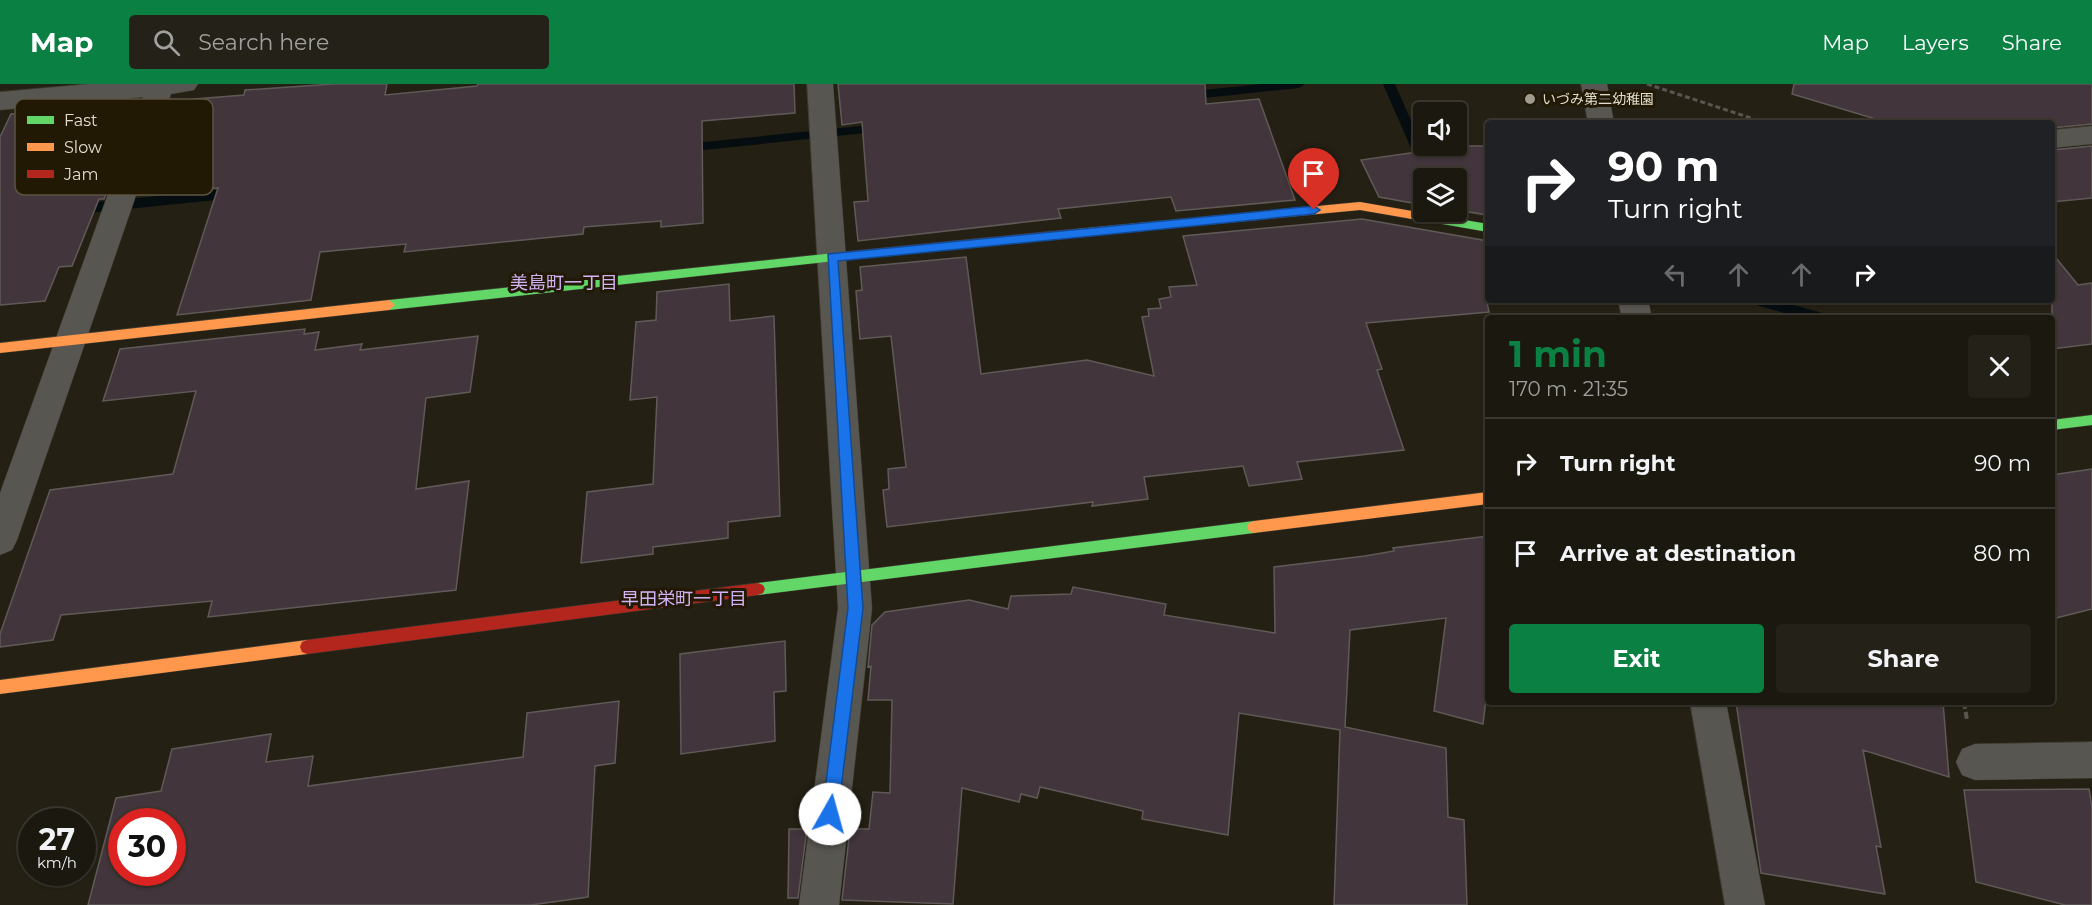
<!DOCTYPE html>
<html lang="en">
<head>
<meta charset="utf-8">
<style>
	:root { --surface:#1b180f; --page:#242118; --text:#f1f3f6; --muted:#a0a09e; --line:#39372f; --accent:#0b8043 }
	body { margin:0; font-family:Montserrat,"Noto Sans JP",sans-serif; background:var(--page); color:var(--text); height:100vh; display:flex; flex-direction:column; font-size:22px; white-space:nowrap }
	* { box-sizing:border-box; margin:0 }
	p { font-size:20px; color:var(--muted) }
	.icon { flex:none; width:33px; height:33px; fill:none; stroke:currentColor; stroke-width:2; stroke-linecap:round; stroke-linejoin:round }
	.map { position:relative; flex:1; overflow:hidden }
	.panel { position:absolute; left:1485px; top:231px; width:570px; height:390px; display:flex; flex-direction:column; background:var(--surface); border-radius:6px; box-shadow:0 2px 4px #0004,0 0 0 2px var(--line) }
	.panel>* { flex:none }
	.guide { position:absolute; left:1485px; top:36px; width:570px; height:183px; border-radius:6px; box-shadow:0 2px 4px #0004,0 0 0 2px var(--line); background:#202124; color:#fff; overflow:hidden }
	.buttons { position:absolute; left:1413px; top:18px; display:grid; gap:12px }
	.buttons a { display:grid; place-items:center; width:54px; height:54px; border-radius:6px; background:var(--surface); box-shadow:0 2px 4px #0004,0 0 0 2px var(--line); font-size:30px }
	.speed { position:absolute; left:18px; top:724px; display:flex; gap:12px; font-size:30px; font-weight:700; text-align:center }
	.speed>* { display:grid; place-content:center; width:78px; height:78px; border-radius:50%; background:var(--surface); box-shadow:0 2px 4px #0004,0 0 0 2px var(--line); line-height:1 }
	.speed small { font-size:15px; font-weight:400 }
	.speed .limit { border:9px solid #d22; background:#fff; color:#111 }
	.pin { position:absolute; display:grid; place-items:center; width:51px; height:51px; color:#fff; margin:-62px -26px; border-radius:50% 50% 50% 0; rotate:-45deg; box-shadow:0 0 6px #0007 }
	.pin .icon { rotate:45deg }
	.me { position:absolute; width:66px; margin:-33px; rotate:7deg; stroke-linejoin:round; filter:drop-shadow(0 0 4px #0008) }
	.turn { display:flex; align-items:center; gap:21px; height:126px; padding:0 24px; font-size:27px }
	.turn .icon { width:78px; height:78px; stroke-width:2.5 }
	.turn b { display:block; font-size:42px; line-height:51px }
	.lanes { display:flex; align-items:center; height:57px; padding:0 24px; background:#0003; justify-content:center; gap:30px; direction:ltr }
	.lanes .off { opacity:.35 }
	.round { display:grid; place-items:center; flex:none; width:63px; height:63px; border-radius:6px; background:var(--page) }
	.head { display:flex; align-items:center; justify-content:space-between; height:102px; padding:0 24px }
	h1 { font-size:36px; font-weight:700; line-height:45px; color:var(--accent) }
	.cta { display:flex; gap:12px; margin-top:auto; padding:12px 24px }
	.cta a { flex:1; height:69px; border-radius:6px; background:var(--accent); color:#fff; font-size:24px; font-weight:700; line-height:69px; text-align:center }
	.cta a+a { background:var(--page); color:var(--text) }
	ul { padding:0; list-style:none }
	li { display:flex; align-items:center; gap:18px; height:90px; padding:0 24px; border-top:2px solid var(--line) }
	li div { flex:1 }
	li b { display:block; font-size:22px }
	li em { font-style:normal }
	header { display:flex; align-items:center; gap:36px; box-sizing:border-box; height:84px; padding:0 30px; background:var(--accent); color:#fff }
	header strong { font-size:28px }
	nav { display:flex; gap:33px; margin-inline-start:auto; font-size:21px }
	.search { width:420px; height:54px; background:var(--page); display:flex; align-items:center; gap:15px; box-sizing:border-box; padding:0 21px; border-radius:6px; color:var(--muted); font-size:22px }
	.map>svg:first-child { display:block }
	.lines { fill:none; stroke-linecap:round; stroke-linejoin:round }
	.stream { fill:#050d11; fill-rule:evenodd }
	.building { fill:#42363c; stroke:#5f5a58; stroke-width:1.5; fill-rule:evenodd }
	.street-casing { stroke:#3d3a30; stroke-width:1 }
	.fast-casing { stroke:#3d3a30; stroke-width:1 }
	.slow-casing { stroke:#3d3a30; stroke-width:1 }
	.jam-casing { stroke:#3d3a30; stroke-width:1 }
	.path-far1 { stroke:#595650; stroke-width:3; stroke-dasharray:5 3; stroke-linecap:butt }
	.path { stroke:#595650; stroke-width:4; stroke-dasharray:7 3; stroke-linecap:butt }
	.street { fill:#585650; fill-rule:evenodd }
	.fast { fill:#63d668; fill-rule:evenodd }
	.slow { fill:#ff974d; fill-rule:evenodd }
	.jam { fill:#b3261e; fill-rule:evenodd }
	.route { fill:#1a73e8; stroke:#114b97; stroke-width:1.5 }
	.poi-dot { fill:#a09b8e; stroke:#221904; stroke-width:2 }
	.labels { text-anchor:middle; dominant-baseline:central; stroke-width:6; stroke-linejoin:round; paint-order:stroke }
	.far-poi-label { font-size:14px; fill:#e2ddcf; stroke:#221904; text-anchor:start }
	.neighbourhood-label { font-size:18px; fill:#d3b3f8; stroke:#221904 }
	.key { fill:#221904; stroke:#5c5441; stroke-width:1.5 }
	.key-label { font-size:16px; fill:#e2ddcf }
</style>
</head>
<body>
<header>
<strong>Map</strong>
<div class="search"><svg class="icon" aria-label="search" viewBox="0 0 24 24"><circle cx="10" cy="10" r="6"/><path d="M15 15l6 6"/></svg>Search here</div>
<nav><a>Map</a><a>Layers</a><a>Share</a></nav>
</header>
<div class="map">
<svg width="2092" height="821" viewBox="0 0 2092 821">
	<rect width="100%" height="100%" fill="#242014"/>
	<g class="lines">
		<path class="stream" d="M1261,0H1305L1299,4L1185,16L1179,12L1185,8Z
			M1383,0H1395L1436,94H1424Z
			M881,40L885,41V47L684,68L678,64L684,60Z
			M236,104L242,109L236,114L78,130L72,125L78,120Z
			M1750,216H1776L1826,230L1828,234H1802L1752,220Z"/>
	</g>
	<path class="building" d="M333,0H387L385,11L477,2L478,0H794L795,29L702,37L703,139L661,143V137L584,143L583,150L404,168L406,160L320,168L311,216L177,231L218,104L138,111L163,39L185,49L195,15L244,11L245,6Z
		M838,0H1205L1206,20L1259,15L1295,116L1176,127L1171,113L1058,125L1061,134L858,157L854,118L868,117L862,38L842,41Z
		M1794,0H2092V40L2052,44V39H1889L1792,10Z
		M124,20L136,26L104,115H99L72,182L59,183L45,217L0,221V53L11,30Z
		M1459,62H1488V131L1456,126V94H1424V121L1379,113L1361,76Z
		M2092,62V114L2052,118V66Z
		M1362,135L1488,157V209L1485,208L1489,228L1366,239L1382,285L1377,286L1404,366L1297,378L1302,395L1249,402L1243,382L1144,393L1148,415L1092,422L1093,418L887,443L883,406L889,405L888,385L906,383L891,252L860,255L856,207L862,206L860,183L966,173L981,290L1087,276L1154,292L1142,233L1149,232L1148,225L1161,224L1159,215L1171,213L1169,203L1197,201L1183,152Z
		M2052,169L2078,201L2092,199V260L2052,265Z
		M729,200L730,237L774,232L780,432L728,438V454L653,463V470L581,479L587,408L653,400L657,313L630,316L636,238L656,236L657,208Z
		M305,245L304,250L319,248L315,266L362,260L360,266L478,252L470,308L426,314L416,405L469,397L456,506L208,533L212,517L61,531L53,556L0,563V550L50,406L173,390L196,307L103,317L120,265Z
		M2092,385V525L2052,535V391Z
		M1488,452V598L1483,640L1434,627L1446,534L1350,546L1345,643L1446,664L1448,733L1464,736L1467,821H1334L1340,646L1239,629L1228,751L1142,735L1143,727L1040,703L1037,714L1021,710L1019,718L962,704L953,820L842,816L850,745H869L873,708L890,709L892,616H868L871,582L868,583L872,541L885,528L969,516L1008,525L1011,512L1071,510L1073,503L1166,520L1164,531L1275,549L1274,483L1365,472L1394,467L1393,464Z
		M785,557L786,607L774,608L775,657L681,670L680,570Z
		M619,617L615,679L595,682L588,813L531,821H88L116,714L161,707L172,665L271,650L266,678L313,672L308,702L523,673L527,629ZM122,738H172V789H122Z
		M1736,618H1943L1949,693L1863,666L1881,763L1876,762L1885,810L1761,789Z
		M2089,705L2092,723V821H2065L1976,798L1964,706Z
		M789,745H807L798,814H788Z"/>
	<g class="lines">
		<defs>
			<path id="street" d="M88,0H198L194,6L171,10L17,456L12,466L0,471V409L143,13L0,26V8Z
				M807,0H833L872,524L839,821H799L838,524Z
				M1581,0H1607L1614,39H1588Z
				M2092,42V60L2052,64V46Z
				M1618,216H1648L1652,234H1622Z
				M1690,618H1726L1765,821H1725Z
				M2092,658V694L1975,696L1962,691L1956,678L1962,665L1975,660Z"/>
			<path id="fast" d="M1412,127L1488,140V148L1408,134L1406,131Z
				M844,168L850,172L844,176L389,226L383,221L389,216Z
				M2092,331V341L2052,346V336Z
				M1254,437L1259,439L1261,443L1259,447L1254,449L758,511L753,509L751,505L753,501L758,499Z"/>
			<path id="slow" d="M1360,118L1412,127L1418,131L1412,135L1360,126L1077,153L1071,149L1077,145Z
				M389,216L395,221L389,226L0,269V259Z
				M1488,408V420L1254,449L1249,447L1247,443L1249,439L1254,437Z
				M307,556L312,558L314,563L312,568L307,570L0,610V596Z"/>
			<path id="jam" d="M1077,145L1083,149L1077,153L844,176L838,172L844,168Z
				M758,499L763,501L765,505L763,509L758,511L307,570L302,568L300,563L302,558L307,556Z"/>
		</defs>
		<use href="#street" class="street-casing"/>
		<use href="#fast" class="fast-casing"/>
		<use href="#slow" class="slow-casing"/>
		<use href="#jam" class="jam-casing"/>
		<path class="path-far1" d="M1647,0L1766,39"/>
		<path class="path" d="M1964,618L1967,636"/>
		<use href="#street" class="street"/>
		<use href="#fast" class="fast"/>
		<use href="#slow" class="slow"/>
		<use href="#jam" class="jam"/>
	</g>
	<path class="route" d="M1314,122L1320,126L1314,130L838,177L863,524L838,730L836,735L830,738L824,735L822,730L848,524L828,170Z"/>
	<circle class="poi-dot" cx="1530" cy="15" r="6"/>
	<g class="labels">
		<g class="far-poi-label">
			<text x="1542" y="15">いづみ第二幼稚園</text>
		</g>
		<g class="neighbourhood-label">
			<text x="564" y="199">美島町一丁目</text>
			<text x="684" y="515">早田栄町一丁目</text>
		</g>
	</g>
	<rect x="15" y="15" width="198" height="96" rx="9" class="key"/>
	<rect x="27" y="32" width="27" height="8" fill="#63d668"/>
	<rect x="27" y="59" width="27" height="8" fill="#ff974d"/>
	<rect x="27" y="86" width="27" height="8" fill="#b3261e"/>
	<g class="key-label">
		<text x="64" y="42">Fast</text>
		<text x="64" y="69">Slow</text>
		<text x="64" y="96">Jam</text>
	</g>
</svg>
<div class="buttons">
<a><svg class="icon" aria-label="sound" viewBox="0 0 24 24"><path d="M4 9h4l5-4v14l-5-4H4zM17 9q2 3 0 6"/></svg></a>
<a><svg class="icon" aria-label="layers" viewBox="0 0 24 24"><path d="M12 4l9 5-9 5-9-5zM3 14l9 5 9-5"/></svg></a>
</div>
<div class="speed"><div>27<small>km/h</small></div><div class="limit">30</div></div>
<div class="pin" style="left:1314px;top:126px;background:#d93025"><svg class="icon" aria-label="arrive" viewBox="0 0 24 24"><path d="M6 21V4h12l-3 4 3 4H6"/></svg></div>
<svg class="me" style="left:830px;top:730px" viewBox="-20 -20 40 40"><circle r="19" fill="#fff"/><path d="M0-13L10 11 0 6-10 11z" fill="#1a73e8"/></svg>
<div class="guide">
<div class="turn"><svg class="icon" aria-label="right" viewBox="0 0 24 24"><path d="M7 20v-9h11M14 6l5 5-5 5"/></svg><div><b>90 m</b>Turn right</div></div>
<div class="lanes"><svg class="icon off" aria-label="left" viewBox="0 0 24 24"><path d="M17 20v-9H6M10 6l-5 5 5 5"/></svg><svg class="icon off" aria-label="ahead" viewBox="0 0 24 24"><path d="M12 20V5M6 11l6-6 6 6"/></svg><svg class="icon off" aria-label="ahead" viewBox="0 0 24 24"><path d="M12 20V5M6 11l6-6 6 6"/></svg><svg class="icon" aria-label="right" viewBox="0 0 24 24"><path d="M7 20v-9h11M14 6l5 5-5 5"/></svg></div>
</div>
<section class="panel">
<div class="head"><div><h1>1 min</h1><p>170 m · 21:35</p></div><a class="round"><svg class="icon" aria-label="close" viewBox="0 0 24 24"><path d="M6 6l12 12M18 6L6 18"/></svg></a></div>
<ul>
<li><svg class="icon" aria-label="right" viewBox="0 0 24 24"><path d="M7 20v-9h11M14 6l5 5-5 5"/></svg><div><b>Turn right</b></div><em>90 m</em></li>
<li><svg class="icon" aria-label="arrive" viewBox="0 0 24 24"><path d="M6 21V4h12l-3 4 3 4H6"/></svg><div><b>Arrive at destination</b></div><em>80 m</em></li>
</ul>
<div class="cta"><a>Exit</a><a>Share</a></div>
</section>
</div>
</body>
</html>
